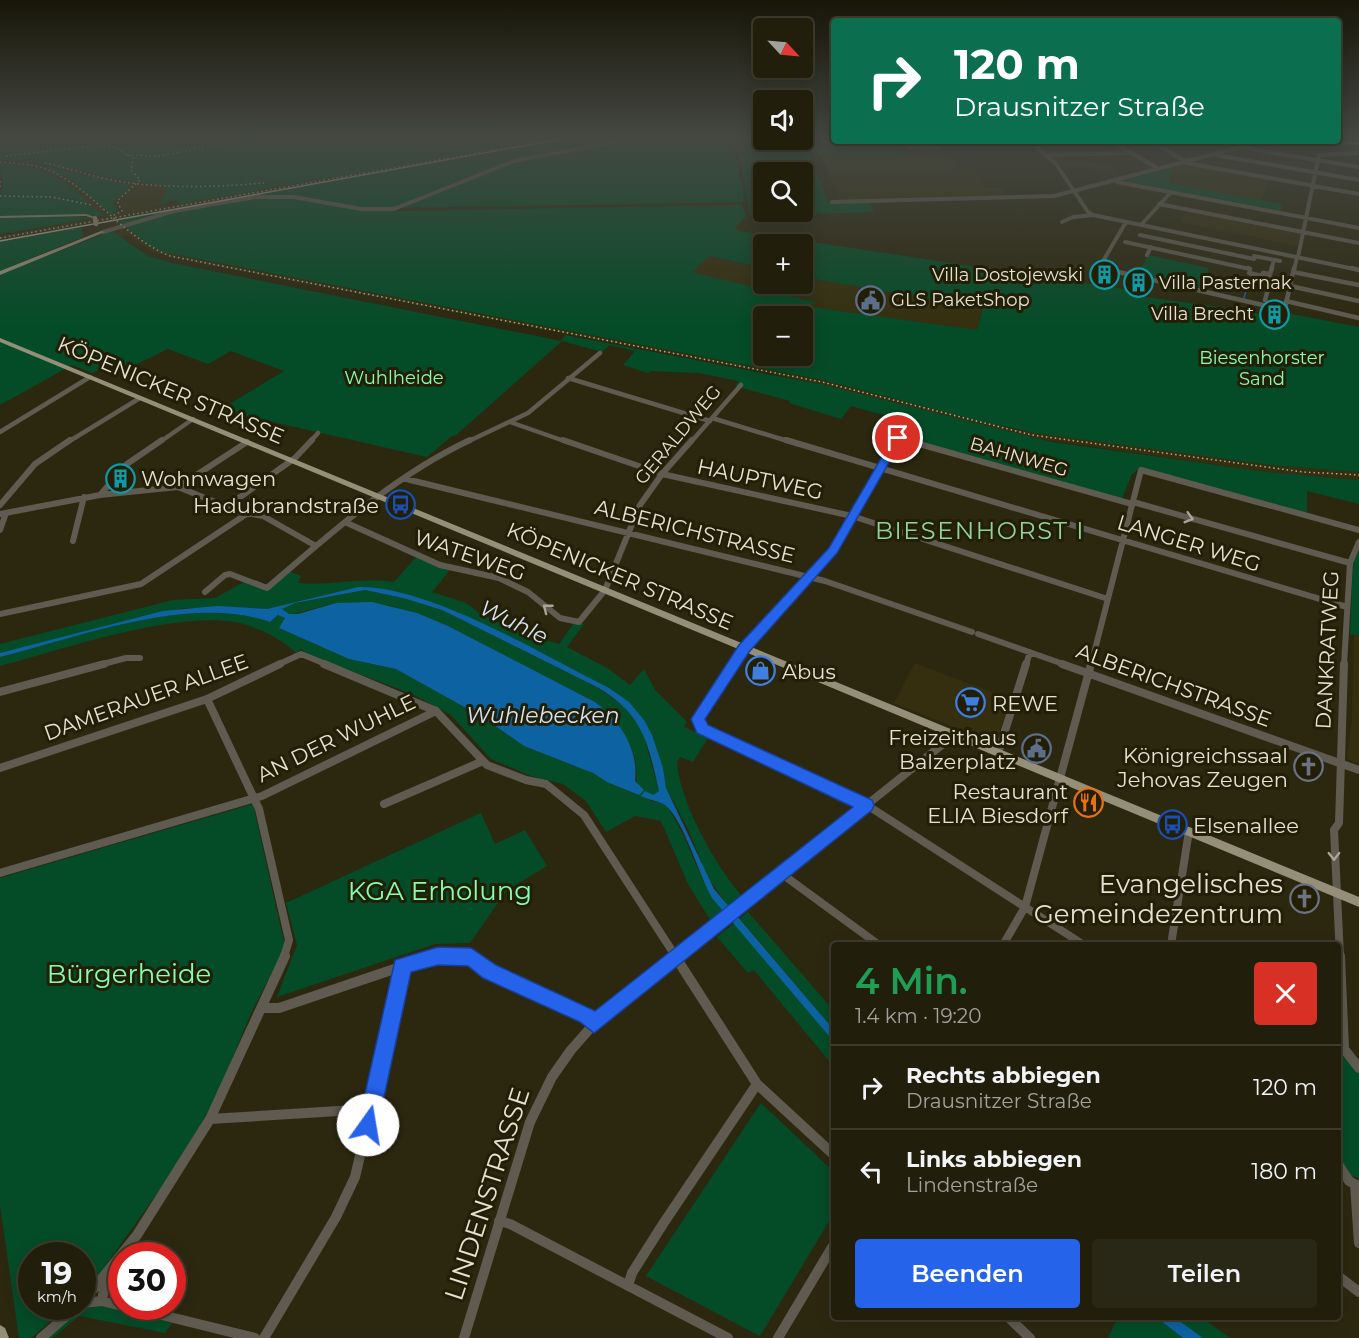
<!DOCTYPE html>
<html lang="de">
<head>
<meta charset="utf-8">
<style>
	:root { --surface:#211e0c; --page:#292715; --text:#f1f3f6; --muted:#a2a29d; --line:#3e3c2d; --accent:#2563eb }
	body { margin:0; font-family:Montserrat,sans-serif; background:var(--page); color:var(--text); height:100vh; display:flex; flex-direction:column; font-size:22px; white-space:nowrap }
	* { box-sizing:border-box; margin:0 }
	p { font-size:20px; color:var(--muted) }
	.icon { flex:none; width:33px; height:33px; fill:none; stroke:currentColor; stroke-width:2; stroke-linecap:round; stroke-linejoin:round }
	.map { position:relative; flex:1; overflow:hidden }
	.sheet { position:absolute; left:831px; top:942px; width:510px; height:378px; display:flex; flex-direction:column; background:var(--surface); border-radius:6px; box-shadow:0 3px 15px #0003,0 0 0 2px var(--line) }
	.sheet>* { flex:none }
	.banner { position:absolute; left:831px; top:18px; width:510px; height:126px; border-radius:6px; box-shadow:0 3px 15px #0003,0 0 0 2px var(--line); background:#0b6e4f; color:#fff; overflow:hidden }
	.needle { width:39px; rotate:116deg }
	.fabs { position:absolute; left:753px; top:18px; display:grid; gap:12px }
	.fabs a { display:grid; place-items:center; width:60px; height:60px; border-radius:6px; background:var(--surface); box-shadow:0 3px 15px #0003,0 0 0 2px var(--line); font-size:30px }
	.speed { position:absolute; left:18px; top:1242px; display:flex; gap:12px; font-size:30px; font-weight:700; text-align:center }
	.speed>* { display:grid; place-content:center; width:78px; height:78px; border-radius:50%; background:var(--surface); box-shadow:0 3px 15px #0003,0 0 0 2px var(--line); line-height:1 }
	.speed small { font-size:15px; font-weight:400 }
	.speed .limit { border:9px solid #d22; background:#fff; color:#111 }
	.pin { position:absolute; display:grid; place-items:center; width:51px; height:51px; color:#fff; margin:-26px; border:3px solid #fff; border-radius:50%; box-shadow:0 2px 6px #0007 }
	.me { position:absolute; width:66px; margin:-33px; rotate:13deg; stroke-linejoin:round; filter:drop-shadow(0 0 4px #0008) }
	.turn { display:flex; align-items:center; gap:21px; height:126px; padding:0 24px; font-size:27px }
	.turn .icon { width:78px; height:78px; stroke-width:2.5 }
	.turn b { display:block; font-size:42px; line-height:51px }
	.round { display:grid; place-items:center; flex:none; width:63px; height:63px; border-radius:6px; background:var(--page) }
	.overview { display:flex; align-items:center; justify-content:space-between; height:102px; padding:0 24px }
	h1 { font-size:36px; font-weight:600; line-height:45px; color:#1e9e55 }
	.cta { display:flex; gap:12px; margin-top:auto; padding:12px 24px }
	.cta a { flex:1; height:69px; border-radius:6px; background:var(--accent); color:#fff; font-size:24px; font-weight:600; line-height:69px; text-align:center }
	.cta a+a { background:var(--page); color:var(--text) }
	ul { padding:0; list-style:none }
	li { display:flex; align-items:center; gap:18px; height:84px; padding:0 24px; border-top:2px solid var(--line) }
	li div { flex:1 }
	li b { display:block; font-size:22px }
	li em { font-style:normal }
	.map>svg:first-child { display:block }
	.built { fill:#352f0f; fill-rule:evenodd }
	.green { fill:#044c28; fill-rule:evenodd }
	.water { fill:#0d63a2 }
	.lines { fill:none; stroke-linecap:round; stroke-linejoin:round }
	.stream { stroke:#0d63a2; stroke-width:1.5 }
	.minor-far4 { stroke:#5f5b50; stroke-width:4 }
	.minor-far3 { stroke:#5f5b50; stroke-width:4.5 }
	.minor-far2 { stroke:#5f5b50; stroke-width:6 }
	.minor-far1 { stroke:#5f5b50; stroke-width:8 }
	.minor { stroke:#5f5b50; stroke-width:10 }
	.major { fill:#958e78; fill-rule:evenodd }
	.tram { stroke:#adab99; stroke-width:1.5 }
	.rail { stroke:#adab99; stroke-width:1.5; stroke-dasharray:1.5 3; stroke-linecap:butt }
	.major-bridge { stroke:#958e78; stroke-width:4.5 }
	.oneway { stroke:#a8a598 }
	.route { fill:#2563eb; stroke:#184099; stroke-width:1.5 }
	.labels { text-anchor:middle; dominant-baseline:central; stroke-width:6; stroke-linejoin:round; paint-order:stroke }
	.far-poi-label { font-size:18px; fill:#e4e2d3; stroke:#231e06; text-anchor:end }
	.far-park-label { font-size:18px; fill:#82feb1; stroke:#231e06 }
	.far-street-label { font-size:18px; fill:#e4e2d3; stroke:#231e06 }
	.street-label { font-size:21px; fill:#e4e2d3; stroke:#231e06 }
	.poi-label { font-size:21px; fill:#e4e2d3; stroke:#231e06; text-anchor:start }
	.water-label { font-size:22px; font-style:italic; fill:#d2e4f6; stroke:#231e06 }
	.quarter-label { font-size:24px; letter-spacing:1.5px; fill:#91d39d; stroke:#231e06 }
	.near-poi-label { font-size:26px; fill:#e4e2d3; stroke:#231e06; text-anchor:end }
	.near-park-label { font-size:26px; fill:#82feb1; stroke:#231e06 }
	.near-street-label { font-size:26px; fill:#e4e2d3; stroke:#231e06 }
</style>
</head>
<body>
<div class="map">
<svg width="1359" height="1338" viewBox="0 0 1359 1338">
	<rect width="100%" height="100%" fill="#2c2810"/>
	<path class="built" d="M552,138H574L119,220L151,247L190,258L823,380L1013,429L1270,465L1359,472V480L1267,472L1033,438L774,374L179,259L153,252L127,235L119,237L114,233L122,231L112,221L0,242V236L76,222L0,234L106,216L92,206L66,199L0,197L48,196L89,203L36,168L0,162V160L54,164L133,182L139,180L140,183L169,186L234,185L379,168ZM40,165L59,168L132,186L117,201L122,210L111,215L69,179ZM304,181V182L119,214L164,205L161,201L168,187L221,188Z
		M902,151L942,153L943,156L952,157L957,171L979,172L986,188L1003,189L1006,197L963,195L960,198L840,200L821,154L903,155Z
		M1052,156H1087L1092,162L1112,165L1116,170H1113L1127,176L1119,178L1087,167H1062Z
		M1184,164L1270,180L1261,199L1273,203L1168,183L1172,168Z
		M1185,211L1297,232L1300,234L1297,246L1180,222Z
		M710,256L763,268L764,284H802L803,277L983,308L977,331L810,307L815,302L691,272Z
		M1354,635L1359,636V764L1347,759L1352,719Z
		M915,663L1010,699L996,744L894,703Z"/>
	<path class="green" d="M0,138H552C429,160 295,193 169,186C112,182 58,161 0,160Z
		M574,138H604L610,142L511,160L393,208H363L297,196H265L177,210L124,225L118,220Z
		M643,138H732L745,202L402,208L516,161Z
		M736,138L898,141L901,155L809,154L829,203H870L874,212L750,216ZM764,172H802V212H764Z
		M0,162C43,167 59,176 91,204L65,197L0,196L3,187Z
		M35,164L133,185L113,203L117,210L111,215L69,179Z
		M1172,168L1169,183L1282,204L1280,212L1122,181Z
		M315,180L180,204L178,200L168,201L164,205L161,201L167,187H223Z
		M24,196C51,197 84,197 105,216H0V197Z
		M287,197L391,211L742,205L746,216L735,228L739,231L1143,292L1146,297L1234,309L1285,319L1287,313L1359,327V472L1270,465L1036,433L988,423L823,380L173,254L151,247L125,226C178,210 232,199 287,197ZM764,244H802L803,277L983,308L977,330L811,307L815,302L692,272L710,256L764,268ZM764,316H802V356H764Z
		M0,217H86L93,218L0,234Z
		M82,227L83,237L0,271V242Z
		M112,231L148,256L172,263L561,341L565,335L825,385L1052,442L1267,472L1359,480V504L1307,491V513L1141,468L1132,474L1122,499L901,437L902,420L851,406L841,419L789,403L790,401L735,386L739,381L699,373L651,371L648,373L623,365L635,351L610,345L602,352L562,341L455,436H452L427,457L220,410L284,371L231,351L208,364L168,349L129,368L113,362L92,373L72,365L0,405V274Z
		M1148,255L1209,268L1201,289L1142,274L1138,275Z
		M1359,550V636L1350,634L1353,565Z
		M416,557L450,570L432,592L466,603L479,613L517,631L559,644L574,623L584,624L567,647L607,668L630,685L644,669L655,690L687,722L684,727L708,738L693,762L680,757L677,762C679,801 716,867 742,896L711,921L688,884L661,821L635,816L606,832L586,801L563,784L531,776L491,759L451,715L412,694L309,655L301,649L296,653C281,638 256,626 235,622C171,612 64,649 0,666V657C80,637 190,594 270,622L284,611L282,608L291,604L365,590L403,598L442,610L597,687L625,707L642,729L659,791L653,795L651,801L665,804C690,837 696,879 723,910L728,906L707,876L688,829L666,788L663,768L629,702L555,660L456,612L419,598L385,590L358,587L267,609L184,608L0,653V644L173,600L215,598L246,581L267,589L289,571L301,576L298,583C331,586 361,577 394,582ZM336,603L387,605L416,613L448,626L595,702C612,715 636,744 636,768C637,778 636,785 639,795L607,782L593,773L524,746L484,718L396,669L349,659L279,628L293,614Z
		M253,804L285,947L251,1013L219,1091L181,1160L93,1283L83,1293L82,1256H32V1306L67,1307L31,1338H19L0,1205V878Z
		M481,813L495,844L525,830L547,866L507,890L470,943L435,944L277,997L297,945L286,903Z
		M748,912L834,1011V1030L740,919L735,923L834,1042V1067L754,970L748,973L717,937Z
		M1341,1056L1351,1063L1359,1074V1178L1351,1176L1338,1156V1057Z
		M761,1103L834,1172V1213L760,1336L646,1276Z
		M97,1303L172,1323L165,1333L80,1316L52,1338H47L82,1309Z
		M1118,1317H1156L1183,1338H1108Z
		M1174,1317H1201L1230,1338H1203Z"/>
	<path class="water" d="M358,587C431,586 542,655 609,688L629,702L644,720L652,735L663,768L666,788L714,889L834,1030V1042L712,898C699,875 684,821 666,806C661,801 648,800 641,796L645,791L653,795L659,791C648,742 643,714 597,687L442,610L403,598L365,590L295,603L282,609L289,614H298L336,603L372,602L417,613L448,626L595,702C620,721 639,749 635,781L644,790L639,795L607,782L593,773L524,746L484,718L396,669L349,659L279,628L285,618L278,615L270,622C190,594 80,637 0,657V653L163,611L217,606L267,609Z
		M1156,1317H1174L1203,1338H1183Z"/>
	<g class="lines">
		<path class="stream" d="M1244,298L1250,277"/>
		<path class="minor-far4" d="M1030,141L1056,164L1088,212L1093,215
			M1152,141L1186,162
			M1230,141L1245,148L1359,167
			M1118,145L1159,169
			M908,147L938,148
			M1047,155L1128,153
			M1216,155L1359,180
			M1186,163L1309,185
			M1117,182L1359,228
			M1308,185L1359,194
			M832,202L1054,196L1264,141
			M1159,204L1359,243
			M1062,222L1073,217L1093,215L1359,270
			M1141,225L1171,192
			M103,232L174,211L256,197H294L361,209H394L514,161L636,138
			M1140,235L1254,259
			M1125,242L1250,269
			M1147,255L1151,247
			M1254,256L1280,261
			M1298,257L1319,155L1359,153
			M1108,270L1099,268L1126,222
			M1271,270L1274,260
			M1294,270L1297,257"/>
		<path class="minor-far3" d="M1101,268L1280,309L1285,308L1294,268
			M1248,268L1250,269
			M1352,268L1359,270
			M1293,272L1359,285
			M1249,273L1271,278L1265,300
			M1263,273L1270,274L1272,268
			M1290,286L1359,301
			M1286,301L1359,318
			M568,378L710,421
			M712,418L791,442
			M510,422L567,442
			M0,432L90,377
			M898,438L910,442
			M68,442L140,398
			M160,442L193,419
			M310,442L318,433
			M467,442L528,413L600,353
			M691,442L741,385
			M896,442L907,422"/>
		<path class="minor-far2" d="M563,440L662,474L852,516L1108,599
			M786,440L1347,607
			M905,440L1132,504
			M406,479L825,581L972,632
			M178,487L247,442
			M100,495L127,464L162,440
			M1133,502L1350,563
			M0,505L35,464L70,440
			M226,507L295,458L312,440
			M0,514L100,495L178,487L240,512L263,516L316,546
			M347,523L440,565L499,578L528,592L560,618L579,622L605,590L640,505L662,474L692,440
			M0,530L6,513
			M73,541L84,497
			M205,592L225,575L230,574L267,588C330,534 395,475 470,440
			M0,614L141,584L248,513
			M978,634L1066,665
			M99,665L126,658H140
			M277,665L301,654L328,665
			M732,665L744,648L833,550L897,440
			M1026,665L1030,652
			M1091,665L1141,470L1359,530
			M1344,665L1350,563L1359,542"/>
		<path class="minor-far1" d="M324,664L436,711L487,765L526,780L546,784L584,815L676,957
			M733,664L699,714L698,723L702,729L859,800L1084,945
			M1062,664L1359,770
			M0,692L104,664
			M207,699L259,809L289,940L284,957
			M998,753L1026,664
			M0,768L207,699L280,664
			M384,804L483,761
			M0,873L262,796L436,711
			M782,874L879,945
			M1003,945L1025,907L1091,664
			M1171,945L1189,831
			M435,957H465
			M676,957L943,744L950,733
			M1340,957L1334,830L1339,823L1344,664"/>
		<path class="minor" d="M456,956L473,960L490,972L587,1016L594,1023
			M675,956L757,1084L834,1155
			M1340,956L1344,1049
			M262,1008H279L418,961L446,956
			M1338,1051L1344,1049L1359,1068
			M210,1119L371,1109
			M1338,1164L1349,1181L1358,1186
			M1355,1185L1359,1243
			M499,1221L510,1224L728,1338
			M1338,1276L1359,1292
			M628,1286L632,1273L663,1224L757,1084
			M102,1301L106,1276
			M82,1303L137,1235L210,1119L285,956
			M82,1303L102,1301L122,1306
			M125,1306L255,1338
			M1008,1317L1030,1338
			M41,1338L78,1306
			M264,1338L336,1217L355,1177L403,974L402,966
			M464,1338L530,1122L552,1077L571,1050L593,1025L677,956
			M778,1338L834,1244"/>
		<path class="major" d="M1322,141L1359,143V145L1324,142Z
			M86,214L97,218L95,219L86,216L0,218V216Z
			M101,231L105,232L0,275V271Z
			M0,338L1359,897V907L0,342Z
			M0,1325L5,1328L9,1338H0Z"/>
		<path class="tram" d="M1330,141L1359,143
			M0,241L567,138"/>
		<path class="rail" d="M97,138L133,158L131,170L140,180L117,201L122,211L112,216
			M127,155L159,156L250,138
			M6,156L95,146L110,147
			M0,162C15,163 31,164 46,169C92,187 119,235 170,256L822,382L1032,435L1303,472L1359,475
			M45,163C69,168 92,177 117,181C165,189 215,187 264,183
			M0,181V189
			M0,196L52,197L92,205
			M0,238L561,138"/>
		<path class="major-bridge" d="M95,218L96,224"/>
	</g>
	<defs><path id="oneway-chevron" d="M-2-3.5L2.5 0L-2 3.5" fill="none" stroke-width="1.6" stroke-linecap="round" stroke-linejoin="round" transform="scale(1.5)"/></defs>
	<g class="oneway">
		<use href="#oneway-chevron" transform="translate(1189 518) rotate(16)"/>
		<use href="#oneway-chevron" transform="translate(547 608) rotate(-142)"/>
		<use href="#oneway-chevron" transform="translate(1334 856) rotate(89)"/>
	</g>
	<linearGradient id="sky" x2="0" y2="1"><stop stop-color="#181609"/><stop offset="0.42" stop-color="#454842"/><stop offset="1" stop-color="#454842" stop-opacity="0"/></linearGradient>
	<rect width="1359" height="325" fill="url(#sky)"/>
	<path class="route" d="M894,436L903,438L837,553L749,652L705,719L708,725L872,800L874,805L872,810L594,1033L580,1022L483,978L468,966L438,965L411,972L378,1125L375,1132L368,1135L361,1132L358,1125L395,960L438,947L471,948L496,965L595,1011L853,807L697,733L691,719L739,645L829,548Z"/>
	<defs>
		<symbol id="building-ring" viewBox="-11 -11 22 22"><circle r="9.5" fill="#231e06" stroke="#0f9aa8" stroke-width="1.5"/><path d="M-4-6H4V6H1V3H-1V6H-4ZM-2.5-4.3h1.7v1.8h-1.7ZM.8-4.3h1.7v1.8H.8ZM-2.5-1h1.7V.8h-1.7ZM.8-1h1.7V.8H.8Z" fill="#0f9aa8"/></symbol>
		<symbol id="civic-ring" viewBox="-11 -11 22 22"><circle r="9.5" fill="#231e06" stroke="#5c6f8a" stroke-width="1.5"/><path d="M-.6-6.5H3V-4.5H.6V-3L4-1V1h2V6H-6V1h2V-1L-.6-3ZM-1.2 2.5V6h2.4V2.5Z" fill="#5c6f8a"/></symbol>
		<symbol id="bus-ring" viewBox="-11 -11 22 22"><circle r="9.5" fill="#231e06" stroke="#1a4fb4" stroke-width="1.5"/><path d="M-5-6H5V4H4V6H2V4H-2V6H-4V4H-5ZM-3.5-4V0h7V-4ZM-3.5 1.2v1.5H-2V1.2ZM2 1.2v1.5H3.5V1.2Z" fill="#1a4fb4"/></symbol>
		<symbol id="shop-ring" viewBox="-11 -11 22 22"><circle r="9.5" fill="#231e06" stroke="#3f7fe0" stroke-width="1.5"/><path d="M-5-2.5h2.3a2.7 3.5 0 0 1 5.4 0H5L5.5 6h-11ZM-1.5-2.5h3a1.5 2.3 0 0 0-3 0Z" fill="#3f7fe0"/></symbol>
		<symbol id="supermarket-ring" viewBox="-11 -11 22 22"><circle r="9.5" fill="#231e06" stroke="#3f7fe0" stroke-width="1.5"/><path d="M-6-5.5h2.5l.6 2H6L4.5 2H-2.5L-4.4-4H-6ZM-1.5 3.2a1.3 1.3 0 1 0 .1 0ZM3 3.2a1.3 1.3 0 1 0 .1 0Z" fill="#3f7fe0"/></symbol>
		<symbol id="church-ring" viewBox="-11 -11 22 22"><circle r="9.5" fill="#231e06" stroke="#6b7280" stroke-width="1.5"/><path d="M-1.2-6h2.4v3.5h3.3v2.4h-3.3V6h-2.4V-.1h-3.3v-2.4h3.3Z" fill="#6b7280"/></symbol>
		<symbol id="restaurant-ring" viewBox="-11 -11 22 22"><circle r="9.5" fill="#231e06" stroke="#e8710a" stroke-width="1.5"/><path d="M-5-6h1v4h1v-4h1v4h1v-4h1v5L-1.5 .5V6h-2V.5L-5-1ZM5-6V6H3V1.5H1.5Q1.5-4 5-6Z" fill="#e8710a"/></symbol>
	</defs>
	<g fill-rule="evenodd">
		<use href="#building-ring" x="1088" y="258" width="33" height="33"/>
		<use href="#building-ring" x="1122" y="266" width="33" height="33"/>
		<use href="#civic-ring" x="854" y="284" width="33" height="33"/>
		<use href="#building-ring" x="1258" y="298" width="33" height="33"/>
		<use href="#building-ring" x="104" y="462" width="33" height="33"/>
		<use href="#bus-ring" x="384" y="488" width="33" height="33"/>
		<use href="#shop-ring" x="744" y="654" width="33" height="33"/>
		<use href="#supermarket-ring" x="954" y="686" width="33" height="33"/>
		<use href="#civic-ring" x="1020" y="732" width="33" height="33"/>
		<use href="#church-ring" x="1292" y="750" width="33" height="33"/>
		<use href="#restaurant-ring" x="1072" y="786" width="33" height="33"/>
		<use href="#bus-ring" x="1156" y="808" width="33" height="33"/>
		<use href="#church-ring" x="1288" y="882" width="33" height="33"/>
	</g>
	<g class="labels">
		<g class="far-poi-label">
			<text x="1083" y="275">Villa Dostojewski</text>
			<text x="1159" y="283" text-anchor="start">Villa Pasternak</text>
			<text x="891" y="300" text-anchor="start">GLS PaketShop</text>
			<text x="1254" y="314">Villa Brecht</text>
		</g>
		<g class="far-park-label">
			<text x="1262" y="358">Biesenhorster<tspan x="1262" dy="21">Sand</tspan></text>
			<text x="394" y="378">Wuhlheide</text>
		</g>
		<g class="far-street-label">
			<text transform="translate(678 435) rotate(-50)">GERALDWEG</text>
			<text transform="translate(1019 457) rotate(16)">BAHNWEG</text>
		</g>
		<g class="street-label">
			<text transform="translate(171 390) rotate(23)">KÖPENICKER STRASSE</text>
			<text transform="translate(760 479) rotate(12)">HAUPTWEG</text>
			<text transform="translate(695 531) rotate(14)">ALBERICHSTRASSE</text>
			<text transform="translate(1189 543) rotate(17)">LANGER WEG</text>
			<text transform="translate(470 555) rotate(19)">WATEWEG</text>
			<text transform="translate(620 576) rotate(23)">KÖPENICKER STRASSE</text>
			<text transform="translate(1327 650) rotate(-87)">DANKRATWEG</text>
			<text transform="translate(1174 685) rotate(20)">ALBERICHSTRASSE</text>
			<text transform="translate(146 697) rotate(-20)">DAMERAUER ALLEE</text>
			<text transform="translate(336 738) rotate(-26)">AN DER WUHLE</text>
		</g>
		<g class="poi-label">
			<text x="141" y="478">Wohnwagen</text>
			<text x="379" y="505" text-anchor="end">Hadubrandstraße</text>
			<text x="782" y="671">Abus</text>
			<text x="992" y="703">REWE</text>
			<text x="1016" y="737" text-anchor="end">Freizeithaus<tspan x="1016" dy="24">Balzerplatz</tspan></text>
			<text x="1288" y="755" text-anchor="end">Königreichssaal<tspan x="1288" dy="24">Jehovas Zeugen</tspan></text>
			<text x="1068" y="791" text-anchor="end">Restaurant<tspan x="1068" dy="24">ELIA Biesdorf</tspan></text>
			<text x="1193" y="825">Elsenallee</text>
		</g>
		<g class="water-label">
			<text transform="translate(514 622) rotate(26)">Wuhle</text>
			<text x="543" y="715">Wuhlebecken</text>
		</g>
		<g class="quarter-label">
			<text x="980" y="530">BIESENHORST I</text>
		</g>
		<g class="near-poi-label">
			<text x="1283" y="884">Evangelisches<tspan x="1283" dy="30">Gemeindezentrum</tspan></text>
		</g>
		<g class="near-park-label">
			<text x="440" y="891">KGA Erholung</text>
			<text x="129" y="974">Bürgerheide</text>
		</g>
		<g class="near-street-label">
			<text transform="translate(487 1194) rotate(-72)">LINDENSTRASSE</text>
		</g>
	</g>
</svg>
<div class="fabs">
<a><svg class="needle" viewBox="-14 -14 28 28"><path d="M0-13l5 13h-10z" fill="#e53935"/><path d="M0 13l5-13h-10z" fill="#a2a29d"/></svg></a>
<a><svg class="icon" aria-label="sound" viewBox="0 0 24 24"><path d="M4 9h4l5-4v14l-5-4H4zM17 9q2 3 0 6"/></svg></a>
<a><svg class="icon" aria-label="search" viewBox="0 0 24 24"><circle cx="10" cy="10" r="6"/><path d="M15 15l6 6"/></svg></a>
<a>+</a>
<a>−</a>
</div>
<div class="speed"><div>19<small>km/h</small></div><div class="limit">30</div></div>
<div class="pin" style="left:898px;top:438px;background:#d93025"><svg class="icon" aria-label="arrive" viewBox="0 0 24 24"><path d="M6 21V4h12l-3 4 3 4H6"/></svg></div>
<svg class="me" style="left:368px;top:1125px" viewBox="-20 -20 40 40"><circle r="19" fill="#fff"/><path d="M0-13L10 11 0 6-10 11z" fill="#2563eb"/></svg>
<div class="banner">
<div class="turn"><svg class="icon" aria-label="right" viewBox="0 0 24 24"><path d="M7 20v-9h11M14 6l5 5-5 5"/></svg><div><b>120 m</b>Drausnitzer Straße</div></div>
</div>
<section class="sheet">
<div class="overview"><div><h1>4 Min.</h1><p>1.4 km · 19:20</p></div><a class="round" style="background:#d93025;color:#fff"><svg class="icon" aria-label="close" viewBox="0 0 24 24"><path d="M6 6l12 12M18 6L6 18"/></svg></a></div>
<ul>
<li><svg class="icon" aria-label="right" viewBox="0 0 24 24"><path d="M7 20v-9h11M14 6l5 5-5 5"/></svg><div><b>Rechts abbiegen</b><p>Drausnitzer Straße</p></div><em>120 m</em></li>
<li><svg class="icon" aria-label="left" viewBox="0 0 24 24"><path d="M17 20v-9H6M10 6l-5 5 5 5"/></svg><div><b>Links abbiegen</b><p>Lindenstraße</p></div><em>180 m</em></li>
</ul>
<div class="cta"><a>Beenden</a><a>Teilen</a></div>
</section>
</div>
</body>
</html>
